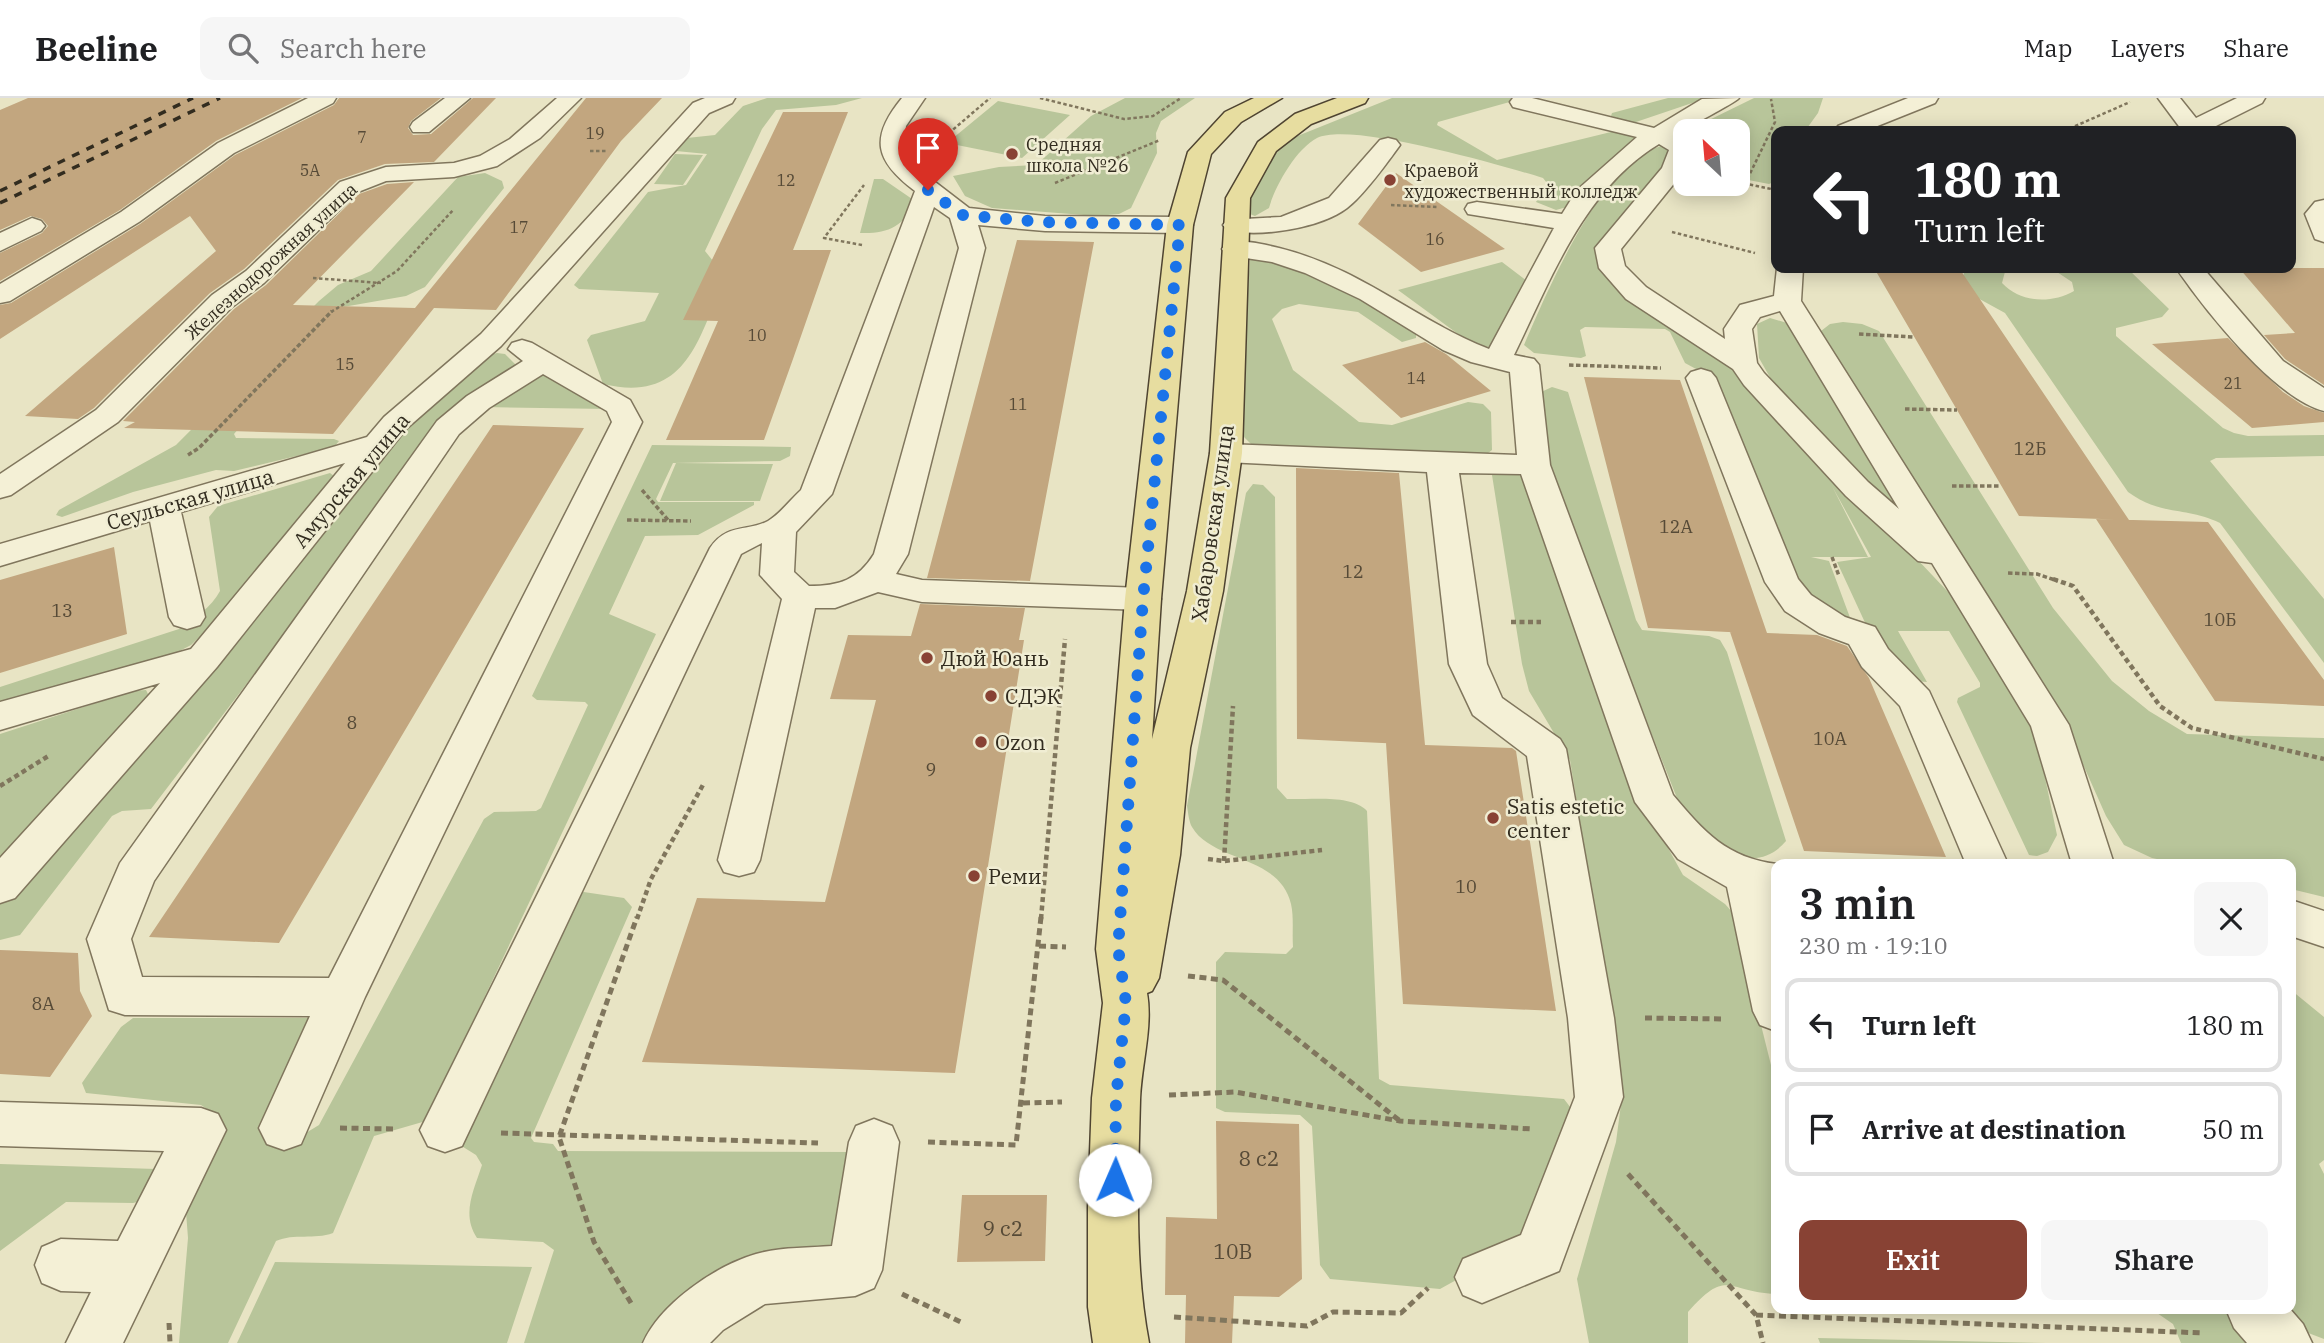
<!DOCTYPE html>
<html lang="en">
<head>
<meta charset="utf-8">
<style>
	:root { --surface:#fff; --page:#f6f6f6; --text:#202124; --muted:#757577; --line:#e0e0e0; --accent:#884234 }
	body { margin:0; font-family:"IBM Plex Serif",serif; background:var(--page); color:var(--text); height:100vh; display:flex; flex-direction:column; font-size:26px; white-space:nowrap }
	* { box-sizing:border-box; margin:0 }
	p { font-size:23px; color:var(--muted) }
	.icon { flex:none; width:38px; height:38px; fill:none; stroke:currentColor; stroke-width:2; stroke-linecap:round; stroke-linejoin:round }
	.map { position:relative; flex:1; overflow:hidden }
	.details { position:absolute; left:1771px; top:761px; width:525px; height:455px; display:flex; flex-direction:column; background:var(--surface); border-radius:14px; box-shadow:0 4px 18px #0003 }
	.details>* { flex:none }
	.guide { position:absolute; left:1771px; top:28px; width:525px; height:147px; border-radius:14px; box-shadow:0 4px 18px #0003; background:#202124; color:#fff; overflow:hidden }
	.needle { width:46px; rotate:334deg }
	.tools { position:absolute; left:1673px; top:21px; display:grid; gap:14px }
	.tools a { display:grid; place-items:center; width:77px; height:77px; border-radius:14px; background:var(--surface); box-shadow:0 4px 18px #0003; font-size:35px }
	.pin { position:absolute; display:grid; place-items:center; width:60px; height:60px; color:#fff; margin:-72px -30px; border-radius:50% 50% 50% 0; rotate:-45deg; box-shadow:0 0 7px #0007 }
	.pin .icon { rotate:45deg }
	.me { position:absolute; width:77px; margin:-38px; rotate:1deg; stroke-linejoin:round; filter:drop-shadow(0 0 5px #0008) }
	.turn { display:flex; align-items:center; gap:24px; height:147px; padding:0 28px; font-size:32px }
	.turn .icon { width:91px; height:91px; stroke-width:2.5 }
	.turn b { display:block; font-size:49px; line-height:60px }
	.round { display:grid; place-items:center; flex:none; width:74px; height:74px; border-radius:14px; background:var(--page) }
	.overview { display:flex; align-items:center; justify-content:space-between; height:119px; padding:0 28px }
	h1 { font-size:42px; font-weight:600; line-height:52px }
	.action { display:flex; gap:14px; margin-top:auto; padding:14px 28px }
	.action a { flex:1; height:80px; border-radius:14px; background:var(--accent); color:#fff; font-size:28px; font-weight:600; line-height:80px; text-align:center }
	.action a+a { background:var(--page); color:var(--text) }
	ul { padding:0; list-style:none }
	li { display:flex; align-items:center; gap:21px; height:94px; margin:0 14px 10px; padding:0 14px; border:4px solid var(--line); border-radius:14px }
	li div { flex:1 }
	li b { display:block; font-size:26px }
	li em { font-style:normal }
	header { display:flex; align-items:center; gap:42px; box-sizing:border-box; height:98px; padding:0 35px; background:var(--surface); border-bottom:2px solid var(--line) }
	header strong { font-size:33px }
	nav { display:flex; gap:38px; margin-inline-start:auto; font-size:24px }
	.search { width:490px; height:63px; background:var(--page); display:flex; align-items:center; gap:18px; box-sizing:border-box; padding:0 24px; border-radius:14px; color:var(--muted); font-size:26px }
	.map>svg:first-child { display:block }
	.green { fill:#b8c59a }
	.building { fill:#c2a67f }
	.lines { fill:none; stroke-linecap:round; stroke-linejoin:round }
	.minor-casing { stroke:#80765d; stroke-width:3 }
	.major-casing { stroke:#4f4431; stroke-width:3 }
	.path-far3 { stroke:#80765d; stroke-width:2.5; stroke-dasharray:3.5 2.5; stroke-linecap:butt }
	.path-far2 { stroke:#80765d; stroke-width:3.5; stroke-dasharray:4.5 2.5; stroke-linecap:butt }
	.path-far1 { stroke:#80765d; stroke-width:4.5; stroke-dasharray:5 3.5; stroke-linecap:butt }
	.path { stroke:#80765d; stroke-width:5; stroke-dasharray:7 4.5; stroke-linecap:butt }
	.minor { fill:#f4f0d6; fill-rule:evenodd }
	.major { fill:#e7dda0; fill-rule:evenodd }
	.rail { stroke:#322c1f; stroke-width:3.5; stroke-dasharray:8 8; stroke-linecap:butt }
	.route { stroke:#1a73e8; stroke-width:12; stroke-dasharray:0 21.6 }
	.poi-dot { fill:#884234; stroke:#f0edd3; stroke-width:2.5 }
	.labels { text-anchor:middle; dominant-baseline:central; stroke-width:5; stroke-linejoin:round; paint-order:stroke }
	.far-number-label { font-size:16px; fill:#564a37 }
	.far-poi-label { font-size:18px; fill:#322c1f; stroke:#f0edd3; text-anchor:start }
	.far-street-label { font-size:18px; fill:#322c1f; stroke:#f0edd3 }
	.number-label { font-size:18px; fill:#564a37 }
	.street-label { font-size:21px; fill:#322c1f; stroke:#f0edd3 }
	.poi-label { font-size:21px; fill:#322c1f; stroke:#f0edd3; text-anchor:start }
	.near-number-label { font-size:21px; fill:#564a37 }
</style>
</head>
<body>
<header>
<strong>Beeline</strong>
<div class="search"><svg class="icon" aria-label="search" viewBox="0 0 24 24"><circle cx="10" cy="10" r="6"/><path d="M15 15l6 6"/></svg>Search here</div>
<nav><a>Map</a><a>Layers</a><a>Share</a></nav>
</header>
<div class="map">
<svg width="2324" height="1245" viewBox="0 0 2324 1245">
	<rect width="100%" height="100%" fill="#e8e4c4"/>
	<path class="green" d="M767,0H862L836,7L776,12L762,31L705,153L725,178C699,240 687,306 603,286L587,242L591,237L645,223L659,195L579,191L574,187L648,94L686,87L707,56L676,53L687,40L715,37L743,8Z
		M1125,0H1195L1161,23L1156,35L1157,55L1131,110L1119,116L1097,118L992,110L965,98L953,78L999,69L1036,67L1091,18Z
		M1392,0H1524L1438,24L1437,27L1497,62L1615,33L1637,39L1577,93L1567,109L1556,112L1536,104L1547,85L1543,80C1503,68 1351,23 1317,40C1296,51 1275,88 1269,110L1255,118L1247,115L1246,108L1262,66L1295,39Z
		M1668,0H1707L1633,25L1611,18L1612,15Z
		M1754,0H1823L1818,15L1805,33H1776V83L1769,86L1738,80V33H1698L1703,25Z
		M998,3L1070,17L1022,60L947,45Z
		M1661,48L1669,53L1662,72L1599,147L1731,264L1967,514L2033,622L2057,737L2048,754L2037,758L2029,757L1957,604L1958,600L1980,589V585L1949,533H1898L1927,584L1915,583L1874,544L1837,464L1871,459L1832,388L1868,459H1811L1829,463L1852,525L1813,505L1791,478L1707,277L1685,265L1670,234L1665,231L1585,229L1580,232L1586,258L1581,260L1534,255L1524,247C1548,192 1600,66 1661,48Z
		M675,56L703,57L683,87L654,86Z
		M485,75L502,83L504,90L425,189L406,198L343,209L234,336L236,340L334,341L339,343L334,349L234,373L216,372L133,394L62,419L56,417L59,412L176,347L319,203L338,187L371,173L458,79Z
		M874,81H883L915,103C904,129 887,136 860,135Z
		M1266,158L1336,187L1416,236V240L1402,244L1358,214L1299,206L1282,211L1272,221L1293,272L1359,324L1392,327L1468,304L1483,306L1491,314L1492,352L1483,359L1253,348L1244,339L1243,253L1250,162Z
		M1502,164L1527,183L1490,249L1473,247L1398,192Z
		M1965,170H2006L2002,185C2021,205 2051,206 2074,193L2072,184L2051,170H2127L2169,211L2162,219L2116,230V238L2223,330L2234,335L2248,338L2324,337V358L2216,360L2210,363L2324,501V565L2220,425C2185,408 2163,419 2128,394L2005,215L1974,198L1962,185Z
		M1770,220L1787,225L1795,235L1908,420L1865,388L1776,290L1759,260L1757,226Z
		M1843,224L1862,226L1879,233L2053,510L2112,583L2149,613L2187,636L2324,640V799L2291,791V766H2181L2152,760L2124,747L2106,718L2065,626L1821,233L1830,226Z
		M497,255L505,256L517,268L358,440L151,711L122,713L112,718L20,837L0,842V802L401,327L486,258Z
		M538,272L609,311L484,309Z
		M1552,289L1568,294L1636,522L1642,532L1709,538L1720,542L1727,554L1786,743C1756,778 1721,751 1690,733L1552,384L1539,295Z
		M652,347L791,349L790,358L780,363L673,365L656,401L658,404H754V407L698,437L645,438L609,516L656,536L426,1023L374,1038L333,1135C314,1142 294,1135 276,1143L228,1245H179L188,1140L186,1114L216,1017L201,1007L86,995L82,985L121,929L133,920H309L313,927L291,1044L319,1027L484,721L494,714L536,713L541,710L588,607L585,604L537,602L532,598Z
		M676,365L773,366L760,403H660Z
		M1496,373L1523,374L1642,703L1683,777L1725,806L1733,815L1776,987V1196C1726,1194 1728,1169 1688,1214V1245H1589L1577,1181L1616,1044L1623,991L1570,662L1529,593L1522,566L1492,377Z
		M330,375L334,378L207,532L191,547L172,557L0,608V589L179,531C195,520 211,510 220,493L209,419L218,408Z
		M1253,386L1263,387L1275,399L1277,690L1287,701C1310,702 1352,696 1367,713L1379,981L1390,987L1564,1001L1574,1014L1523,1145L1440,1191L1330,1181L1320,1167L1312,1028L1300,1017L1225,1014L1216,1010V864L1225,854L1286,856L1293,849C1292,835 1294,819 1291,806C1280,757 1212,764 1192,729C1189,724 1188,714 1187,708L1246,395Z
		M146,592L149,598L0,767V636L133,593Z
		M577,793L624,800L632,809L531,1040L534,1044L553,1046L558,1053L854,1054L841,1148L654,1245H524L554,1152L543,1144L477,1140C461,1116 474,1092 482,1067L476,1057L460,1047Z
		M2291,892L2324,919V1062L2319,1066L2324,1076V1241L2290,1228L2267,1211H2291Z
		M0,1066L156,1071L147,1102L133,1105L66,1104L0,1153Z
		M275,1164L532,1169L507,1245H237Z
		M2078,1211H2232L2251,1245H2181L2173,1226L2157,1215Z
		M1818,1240L2047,1245H1820Z"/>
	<path class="building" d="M28,0H302L216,43L120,112L0,183V155L42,135L48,128L42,121L31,118L0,132V12Z
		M339,0H441L411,23L408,30L413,37L431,36L473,0H496L434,64L385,66L338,82L244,171L210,195L94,310L78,321L25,318L216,153L190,118L0,241V207L11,205L140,126L235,57L334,7Z
		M586,0H662L621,43L496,212L434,210L333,336L124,330L135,324L123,323L234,211L266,187L359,96L387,86L414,84L293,207L415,210Z
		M783,14H848L793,152H831L793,261L764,342H666L718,223L683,222Z
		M1396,75L1505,151L1421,174L1358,126Z
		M1017,142L1094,144L1030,483L927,480Z
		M1874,170H1959L2129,422L2019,418Z
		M2239,170H2324V287L2285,261L2264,237L2295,235Z
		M2228,240L2283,294L2304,308L2324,315V324L2252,330L2152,246Z
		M1425,244L1446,256L1491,293L1401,320L1342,267Z
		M1584,279L1680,282L1767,535L1817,537L1847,548L1869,580L1946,759L1804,753L1730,534L1748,535L1648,530Z
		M493,327L584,330L279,845L149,839Z
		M1296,370L1399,375L1425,647L1512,650L1516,653L1556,913L1403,906L1386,645L1425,647L1297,641Z
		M2096,421L2208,424L2324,582V608L2215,603Z
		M114,449L127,536L0,575V482Z
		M920,506L1025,510L1019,542H1024L955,975L642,964L697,800L825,804L876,602L830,601L848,537L911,538Z
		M0,852L78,855L80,893L92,918L50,979L0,976Z
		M1216,1023L1299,1026L1302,1181L1279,1199L1234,1198L1232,1245H1185L1186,1197H1165L1166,1119L1217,1121Z
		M962,1097H1047L1045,1163L957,1164Z"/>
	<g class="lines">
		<defs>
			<path id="minor" d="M308,0H336L333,5L234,55L139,124L10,203L0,205V186L121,114L218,45Z
				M445,0H470L429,34H413L410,29L413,24Z
				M557,0H581L540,40L497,68L454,79L386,83L358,94L264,185L232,209L118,324L11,397L0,400V376L96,312L212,197L246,173L340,84L386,69L454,65L480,58L510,41Z
				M705,0H735L732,5L709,15L501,248L406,331L217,569L15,800L0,805V760L160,585L0,632V604L191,551L345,365L181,414L205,519L200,527L187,531L174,527L169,519L150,423L0,468V446L367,339L384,319L481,236L693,5Z
				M902,0H925L906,28L903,51L913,67L969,110L1045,118L1180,119L1189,122L1193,127L1189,132L1180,135L1045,133L978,127L985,150L908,456L896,476L922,482L1143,490L1155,493L1161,501L1155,509L1143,512L922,504L878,494L835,510H815L760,762L754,774L739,778L724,774L718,762L782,501L760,477L762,445L741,456L462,1048L445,1054L428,1048L420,1032L428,1016L710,450C727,425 747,434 768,423C780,416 791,401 801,392L915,93C875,63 869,40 902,0ZM934,109L950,120L959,150L874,456C858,482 839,488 809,488L794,474L796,434L832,396Z
				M1513,0H1532L1654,30L1702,1L1739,0C1735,5 1686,30 1676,36L1685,42V72L1621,151L1625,168L1646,189L1725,241L1724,231L1740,207L1774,198L1777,170H1803L1801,203L2069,627L2114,766H2072L2031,628L1932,465L1918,463L1846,398L1744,287L1733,271L1626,201L1599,170L1595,150L1662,70L1669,52L1659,46C1584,91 1551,181 1514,257L1534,261L1539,267L1550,367L1673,697C1704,734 1727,760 1777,766L1776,800L1772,799L1776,817V933L1760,927L1753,913L1727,789L1678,761L1635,704L1521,376L1459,375L1487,566L1502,600L1560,641L1566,651L1614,920L1623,999L1559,1173L1482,1205L1463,1197L1455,1179L1463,1161L1521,1137L1575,999L1568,920L1527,658L1473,617L1449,566L1427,374L1226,364L1215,362L1210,355L1215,348L1226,346L1517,357L1510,274L1471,264L1443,252L1360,201L1305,175L1272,164L1226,157L1222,151L1226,145C1243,141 1262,146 1279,150C1363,171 1413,221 1489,251L1554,130L1468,116L1465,111L1468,106L1477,104L1562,116L1577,92L1637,39L1513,9L1510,4ZM1780,213L1899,411L1868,384L1764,275L1757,265L1752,231L1760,219Z
				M1908,0H1938L1935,5L1865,33H1835L1838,28Z
				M2158,0H2180L2196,20L2237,0H2265L2262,5L2206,33H2180L2181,31Z
				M1388,40L1396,42L1400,47C1387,65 1364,97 1347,110C1321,130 1259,140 1227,132L1223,127L1227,122L1281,119L1329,100L1380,42Z
				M2324,102V144L2315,141L2305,116L2315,104Z
				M32,120L41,123L45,128L41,133L0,153V135Z
				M2176,170H2203L2283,263L2324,290V313C2275,301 2205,212 2176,170Z
				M522,242L532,245L630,302L642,324L365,899L301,1046L284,1052L267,1046L259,1030L310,918L125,917L109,912L87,841L120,765L437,323L467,298L523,263L508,251L512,245ZM543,276L607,313L612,324L329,880L142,879L131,841L154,783L459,336L489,310Z
				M1701,271L1711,274L1716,280L1798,481L1811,497L1845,519L1875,529L1888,551L1929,593L2008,766H1966L1900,608L1862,569L1849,546L1819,535L1785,513L1765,484L1686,280L1691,274Z
				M2291,802L2324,813V849L2291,838Z
				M0,1004L201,1010L218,1016L226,1032L123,1245H66L91,1194L61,1193L42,1185L35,1167L42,1149L61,1141L118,1143L164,1053L0,1048Z
				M874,1021L892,1028L899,1044L882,1172L874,1190L855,1198L765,1206L723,1232L710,1245H643C660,1206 715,1168 756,1156C779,1149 808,1150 832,1148L849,1044L856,1028Z
				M2226,1211H2290L2303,1226L2312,1245H2247L2234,1230Z"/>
			<path id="major" d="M1254,0H1282L1241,24L1211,56L1193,127L1161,501L1152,641L1187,493L1210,355L1226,100L1258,44L1295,16L1337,0H1368L1365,5L1311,26L1276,53L1250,100L1242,355L1223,493L1190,650L1180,757L1159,880L1152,893L1147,895C1153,929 1141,968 1140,1002C1138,1082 1134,1167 1149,1245H1093L1088,1209V1109L1092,1000L1103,905L1096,851L1125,501L1167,127L1188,54L1225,14Z"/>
		</defs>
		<use href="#minor" class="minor-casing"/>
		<use href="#major" class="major-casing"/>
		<path class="path-far3" d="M1040,0L1124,21L1153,18L1181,0
			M2064,33L2130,4
			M935,47L990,0
			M590,53H606
			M1738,84L1776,92
			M1055,85L1160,42
			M1745,86L1775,24L1771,1
			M1391,107L1438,109
			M1672,134L1755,155
			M862,147L824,140L864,87
			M313,180L381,185
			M331,214L397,173L454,111"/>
		<path class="path-far2" d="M1859,236L1914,239
			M1569,267L1661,270
			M1905,311L1957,312
			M188,357L199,350L332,213
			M1952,388H2001
			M642,392L669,423
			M627,422L691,423
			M1832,459L1839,478
			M2008,475L2037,476L2058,483"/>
		<path class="path-far1" d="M2053,481L2073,488L2160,608L2192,630L2324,661
			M1511,524H1541
			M0,688L50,657
			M1208,761L1224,763L1322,752
			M1224,763L1233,608
			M637,821L651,781L704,685
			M1041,821L1065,541"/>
		<path class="path" d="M1039,848L1066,849
			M1188,878L1223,882L1400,1023
			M1645,920L1724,921
			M1169,997L1235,994L1400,1023L1532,1031
			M1023,1005L1062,1004
			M340,1030L395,1031
			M501,1035L818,1045
			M928,1044L1016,1047L1041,819
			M1628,1076L1756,1217L1763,1245
			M902,1196L961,1224
			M631,1205L594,1144L559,1039L637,819
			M1756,1217L2203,1235
			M1174,1219L1307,1228L1333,1214L1401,1215L1428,1190
			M169,1225L170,1245"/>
		<use href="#minor" class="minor"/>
		<use href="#major" class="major"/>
		<path class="rail" d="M0,93L193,0
			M0,105L220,0"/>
	</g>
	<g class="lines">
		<path class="route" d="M928,92L962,117L1041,124L1180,127L1143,501L1118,850L1126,905L1116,1000L1115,1082"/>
	</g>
	<g class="poi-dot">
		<circle cx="1012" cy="56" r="7"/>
		<circle cx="1390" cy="82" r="7"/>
		<circle cx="927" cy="560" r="7"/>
		<circle cx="991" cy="598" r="7"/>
		<circle cx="981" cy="644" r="7"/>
		<circle cx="1493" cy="720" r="7"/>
		<circle cx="974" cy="778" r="7"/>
	</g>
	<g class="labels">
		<g class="far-number-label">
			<text x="595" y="35">19</text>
			<text x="362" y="39">7</text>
			<text x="310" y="72">5А</text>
			<text x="786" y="82">12</text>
			<text x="519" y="129">17</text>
			<text x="1435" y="141">16</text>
			<text x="757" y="237">10</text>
			<text x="345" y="266">15</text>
			<text x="1416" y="280">14</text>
			<text x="2233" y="285">21</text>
			<text x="1018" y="306">11</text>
		</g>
		<g class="far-poi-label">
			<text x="1026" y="46">Средняя<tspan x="1026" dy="21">школа №26</tspan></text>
			<text x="1404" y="72">Краевой<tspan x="1404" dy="21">художественный колледж</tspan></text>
		</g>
		<g class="far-street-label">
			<text transform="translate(271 163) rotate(-42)">Железнодорожная улица</text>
		</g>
		<g class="number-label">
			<text x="2030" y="350">12Б</text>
			<text x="1676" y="428">12А</text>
			<text x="1353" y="473">12</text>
			<text x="62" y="512">13</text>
			<text x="2220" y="521">10Б</text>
			<text x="352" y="624">8</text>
			<text x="1830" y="640">10А</text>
			<text x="931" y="671">9</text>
			<text x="1466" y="788">10</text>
			<text x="43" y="905">8А</text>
		</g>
		<g class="street-label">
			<text transform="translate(351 382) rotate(-50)">Амурская улица</text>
			<text transform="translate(190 401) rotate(-16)">Сеульская улица</text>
			<text transform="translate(1212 425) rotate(-82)">Хабаровская улица</text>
		</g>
		<g class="poi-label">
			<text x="941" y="560">Дюй Юань</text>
			<text x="1005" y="598">СДЭК</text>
			<text x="995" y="644">Ozon</text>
			<text x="1507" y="708">Satis estetic<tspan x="1507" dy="24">center</tspan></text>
			<text x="988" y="778">Реми</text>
		</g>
		<g class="near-number-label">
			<text x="1259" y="1060">8 с2</text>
			<text x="1003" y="1130">9 с2</text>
			<text x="1233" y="1153">10В</text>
		</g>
	</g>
</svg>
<div class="tools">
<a><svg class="needle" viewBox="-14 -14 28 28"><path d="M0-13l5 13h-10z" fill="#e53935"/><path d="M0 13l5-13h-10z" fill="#757577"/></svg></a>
</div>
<div class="pin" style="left:928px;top:92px;background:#d93025"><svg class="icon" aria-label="arrive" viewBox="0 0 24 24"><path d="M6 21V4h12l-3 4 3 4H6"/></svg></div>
<svg class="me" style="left:1115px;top:1082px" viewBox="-20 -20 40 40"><circle r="19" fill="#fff"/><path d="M0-13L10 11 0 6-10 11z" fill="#1a73e8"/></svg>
<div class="guide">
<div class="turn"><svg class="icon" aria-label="left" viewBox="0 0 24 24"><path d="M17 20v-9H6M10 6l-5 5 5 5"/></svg><div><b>180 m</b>Turn left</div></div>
</div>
<section class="details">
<div class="overview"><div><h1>3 min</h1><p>230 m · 19:10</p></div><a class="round"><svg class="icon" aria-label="close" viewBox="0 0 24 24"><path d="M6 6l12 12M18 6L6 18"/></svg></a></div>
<ul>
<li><svg class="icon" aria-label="left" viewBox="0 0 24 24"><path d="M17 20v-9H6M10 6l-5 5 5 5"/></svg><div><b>Turn left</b></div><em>180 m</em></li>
<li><svg class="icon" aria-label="arrive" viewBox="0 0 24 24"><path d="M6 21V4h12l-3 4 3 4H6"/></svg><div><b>Arrive at destination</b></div><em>50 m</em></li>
</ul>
<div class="action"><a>Exit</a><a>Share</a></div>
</section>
</div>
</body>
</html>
